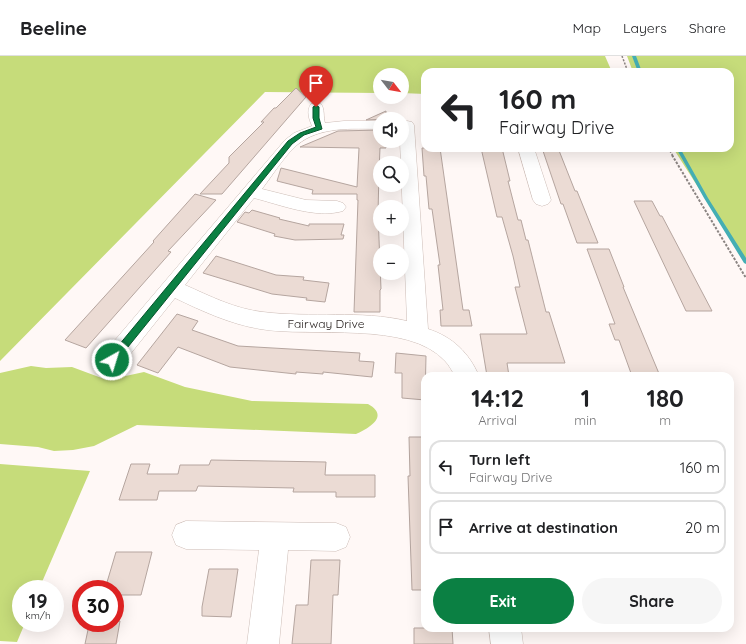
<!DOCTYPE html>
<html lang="en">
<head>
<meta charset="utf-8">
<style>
	:root { --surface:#fff; --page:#f6f6f6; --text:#202124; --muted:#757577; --line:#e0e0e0; --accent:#0b8043 }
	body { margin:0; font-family:Quicksand,sans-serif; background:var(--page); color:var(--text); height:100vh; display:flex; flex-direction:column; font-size:15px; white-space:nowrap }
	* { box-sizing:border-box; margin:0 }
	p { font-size:13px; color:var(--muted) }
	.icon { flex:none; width:22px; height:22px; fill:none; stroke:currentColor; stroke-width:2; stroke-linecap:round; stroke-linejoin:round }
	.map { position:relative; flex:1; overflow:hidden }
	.sheet { position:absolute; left:421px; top:316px; width:313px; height:260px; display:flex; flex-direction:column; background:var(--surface); border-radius:12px; box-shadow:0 4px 16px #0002 }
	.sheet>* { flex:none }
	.guide { position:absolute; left:421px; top:12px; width:313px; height:84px; border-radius:12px; box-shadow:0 4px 16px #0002; background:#fff; color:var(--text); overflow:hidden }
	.needle { width:26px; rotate:121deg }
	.buttons { position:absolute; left:373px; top:12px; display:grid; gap:8px }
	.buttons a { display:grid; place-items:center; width:36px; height:36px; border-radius:50%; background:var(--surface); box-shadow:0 4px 16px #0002; font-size:20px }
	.speed { position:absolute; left:12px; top:524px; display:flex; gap:8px; font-size:20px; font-weight:700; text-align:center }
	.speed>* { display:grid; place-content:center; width:52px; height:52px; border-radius:50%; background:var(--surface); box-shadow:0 4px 16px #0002; line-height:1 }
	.speed small { font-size:10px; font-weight:400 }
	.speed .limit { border:6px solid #d22; background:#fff; color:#111 }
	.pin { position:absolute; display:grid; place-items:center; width:34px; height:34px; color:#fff; margin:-41px -17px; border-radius:50% 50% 50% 0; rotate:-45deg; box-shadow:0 0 4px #0007 }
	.pin .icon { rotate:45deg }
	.me { position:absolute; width:44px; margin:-22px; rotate:39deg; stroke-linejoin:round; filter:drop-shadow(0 0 3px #0008) }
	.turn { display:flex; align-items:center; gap:14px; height:84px; padding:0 12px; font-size:18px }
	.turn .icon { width:52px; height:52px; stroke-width:2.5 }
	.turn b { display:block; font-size:28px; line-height:34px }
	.eta { display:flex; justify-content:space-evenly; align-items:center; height:68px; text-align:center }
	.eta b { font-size:24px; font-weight:700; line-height:28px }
	.action { display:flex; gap:8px; margin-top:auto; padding:8px 12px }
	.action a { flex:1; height:46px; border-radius:24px; background:var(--accent); color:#fff; font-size:16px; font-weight:700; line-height:46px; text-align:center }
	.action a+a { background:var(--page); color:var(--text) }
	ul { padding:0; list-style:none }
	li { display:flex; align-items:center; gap:12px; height:54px; margin:0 8px 6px; padding:0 4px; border:2px solid var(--line); border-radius:12px }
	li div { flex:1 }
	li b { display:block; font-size:15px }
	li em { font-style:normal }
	header { display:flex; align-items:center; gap:24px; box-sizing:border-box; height:56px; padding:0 20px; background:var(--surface); border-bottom:1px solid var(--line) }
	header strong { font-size:19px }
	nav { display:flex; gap:22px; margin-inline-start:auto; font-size:14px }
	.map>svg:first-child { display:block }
	.green { fill:#c6dc7a }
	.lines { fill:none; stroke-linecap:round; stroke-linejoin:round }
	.stream { fill:#44aeb4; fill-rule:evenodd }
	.building { fill:#ebdbd4; stroke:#b5a59f }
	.minor-casing { stroke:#cdbdb7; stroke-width:1 }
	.path-far1 { stroke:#8b8482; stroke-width:1.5; stroke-dasharray:2 1.5; stroke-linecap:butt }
	.path { stroke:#8b8482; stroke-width:2; stroke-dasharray:2.5 1.5; stroke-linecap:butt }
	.minor { fill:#fff; fill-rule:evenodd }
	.route { fill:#0b8043; stroke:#07532c }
	.labels { text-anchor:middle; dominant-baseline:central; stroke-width:3; stroke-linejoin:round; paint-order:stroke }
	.street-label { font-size:12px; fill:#282220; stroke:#fff }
</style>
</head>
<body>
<header>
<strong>Beeline</strong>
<nav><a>Map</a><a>Layers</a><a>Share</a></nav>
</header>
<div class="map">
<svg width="746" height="588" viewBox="0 0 746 588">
	<rect width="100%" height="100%" fill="#fff8f6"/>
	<path class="green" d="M0,0H605L612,16H425V38L402,37V19H380V37L265,36L0,305Z
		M627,0H746V206L673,92H730V16H633Z
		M31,310L46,312L72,311L107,324L144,316L185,331L252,345L368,348C390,360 369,372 356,378L137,369L94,390L73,394L54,395L38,391L0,388V317Z
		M0,408L90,415L39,533H21V567H25L17,586L0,585Z"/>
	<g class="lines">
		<path class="stream" d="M632,0H636L642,16H638Z
			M676,92H680L708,142L746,202V208L744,207L704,142Z"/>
	</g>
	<path class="building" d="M296,32L306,41L222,138H200L229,107V101L264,66H261L274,52H276Z
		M386,55V63L366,64Z
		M380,74V85H386V92H380L379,115L378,158L381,233L380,234V256H354L358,144H357V138H312L313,134L277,125L281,112L357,131L359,92L300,91L338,75Z
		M422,92H440L463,254H469L472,270H441L440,254H443L438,209H440L432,153H429L426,120H424Z
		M481,92H502L510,125H508L518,164H521L526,184H528L546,256H549L565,307H507L509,320H487L480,278H527L515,231H520L513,200L502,161H497Z
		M542,92H558L575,135H577L598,187H577L563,148H561Z
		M195,138L216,144L168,195L171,196L86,292L65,284L154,186L153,185Z
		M634,145H652L660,160H662L712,255H686Z
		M252,154L280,162L279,163L309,170V168H344L341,179H344L343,183L295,184L274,180L275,178L237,166L245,156L249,157Z
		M587,193H609L624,231H623L660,320H632L619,284H615L609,268H615Z
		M216,200L276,219L304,221L303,224L329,227L325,246L306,244L307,242L272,238L203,217Z
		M177,258L198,265L192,274L238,290L360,297L359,305L374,306L372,321L323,316V318L296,316V318L230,311L178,291L158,317L137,309Z
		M396,297L426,300L425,344L402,342V317H395Z
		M409,381H425V534H412L408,420H410Z
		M211,404L326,406L325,419H375V441H336V436H293L294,432L198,430L196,435H159L157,444H119L131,408H150L147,418H178L180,409H209Z
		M116,496H152L141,539H115V533H105Z
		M311,504H340L338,539H333L331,588H292L296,549H308Z
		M209,513H238L231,561L202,560V551Z
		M115,565H120L116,588H85L89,569L115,567Z
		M414,572H452L453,588H414Z"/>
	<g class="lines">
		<defs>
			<path id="minor" d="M316,47L321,48C325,53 323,61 325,67L344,65H380V73C352,73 320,70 297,89C285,99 272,120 262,133L306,144L337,145L343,147L346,151L343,155C316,163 281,149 254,142L185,229C210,240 235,253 263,256C311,262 360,254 407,265L400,85H402V66L407,65L412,66L414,69L428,273C453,281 469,297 479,320H455C452,315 449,309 445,305C408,264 311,282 260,273C230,268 202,255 175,242L120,311L112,314L104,311L101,304L104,297L285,84L294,77L312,70C309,63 306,55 311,48Z
				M518,92H534L551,144L548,148L542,150L536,148L533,144Z
				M186,465L336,467L346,471L350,481L346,491L336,495L288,494L279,588H247L259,494L186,493L176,489L172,479L176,469Z
				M489,572H521L523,588H491Z"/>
		</defs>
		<use href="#minor" class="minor-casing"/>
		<path class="path-far1" d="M622,0L628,16
			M668,92L673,100"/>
		<path class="path" d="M672,99L746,222"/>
		<use href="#minor" class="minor"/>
	</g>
	<path class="route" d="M316,49L319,51V62L322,73L304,79L292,88L115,307H109L107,304L109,301L288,85L300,77L316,71L313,62V51Z"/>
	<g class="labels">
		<g class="street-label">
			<text x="326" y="267">Fairway Drive</text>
		</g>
	</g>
</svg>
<div class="buttons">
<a><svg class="needle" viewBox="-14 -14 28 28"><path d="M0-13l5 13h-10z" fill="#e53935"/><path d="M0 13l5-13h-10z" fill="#757577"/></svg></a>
<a><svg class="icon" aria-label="sound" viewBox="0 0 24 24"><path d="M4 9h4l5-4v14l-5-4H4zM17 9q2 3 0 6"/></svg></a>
<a><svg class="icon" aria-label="search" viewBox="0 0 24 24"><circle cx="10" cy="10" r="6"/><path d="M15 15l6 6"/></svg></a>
<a>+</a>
<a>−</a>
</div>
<div class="speed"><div>19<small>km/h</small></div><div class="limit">30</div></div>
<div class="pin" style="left:316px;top:51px;background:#d93025"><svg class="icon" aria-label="arrive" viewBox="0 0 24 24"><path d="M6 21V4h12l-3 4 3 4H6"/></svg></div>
<svg class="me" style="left:112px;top:304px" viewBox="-20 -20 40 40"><circle r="17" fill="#0b8043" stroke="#fff" stroke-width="3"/><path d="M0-11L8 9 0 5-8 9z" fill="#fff"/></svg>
<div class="guide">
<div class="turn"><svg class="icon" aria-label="left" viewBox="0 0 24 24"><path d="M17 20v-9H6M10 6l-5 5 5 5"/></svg><div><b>160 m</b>Fairway Drive</div></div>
</div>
<section class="sheet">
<div class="eta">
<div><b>14:12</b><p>Arrival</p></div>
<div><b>1</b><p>min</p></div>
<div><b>180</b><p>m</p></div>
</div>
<ul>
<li><svg class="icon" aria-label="left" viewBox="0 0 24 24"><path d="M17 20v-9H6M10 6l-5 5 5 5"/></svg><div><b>Turn left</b><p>Fairway Drive</p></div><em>160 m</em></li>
<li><svg class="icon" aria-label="arrive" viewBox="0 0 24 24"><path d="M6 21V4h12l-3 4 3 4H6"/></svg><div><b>Arrive at destination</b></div><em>20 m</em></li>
</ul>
<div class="action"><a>Exit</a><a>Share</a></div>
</section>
</div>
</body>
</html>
